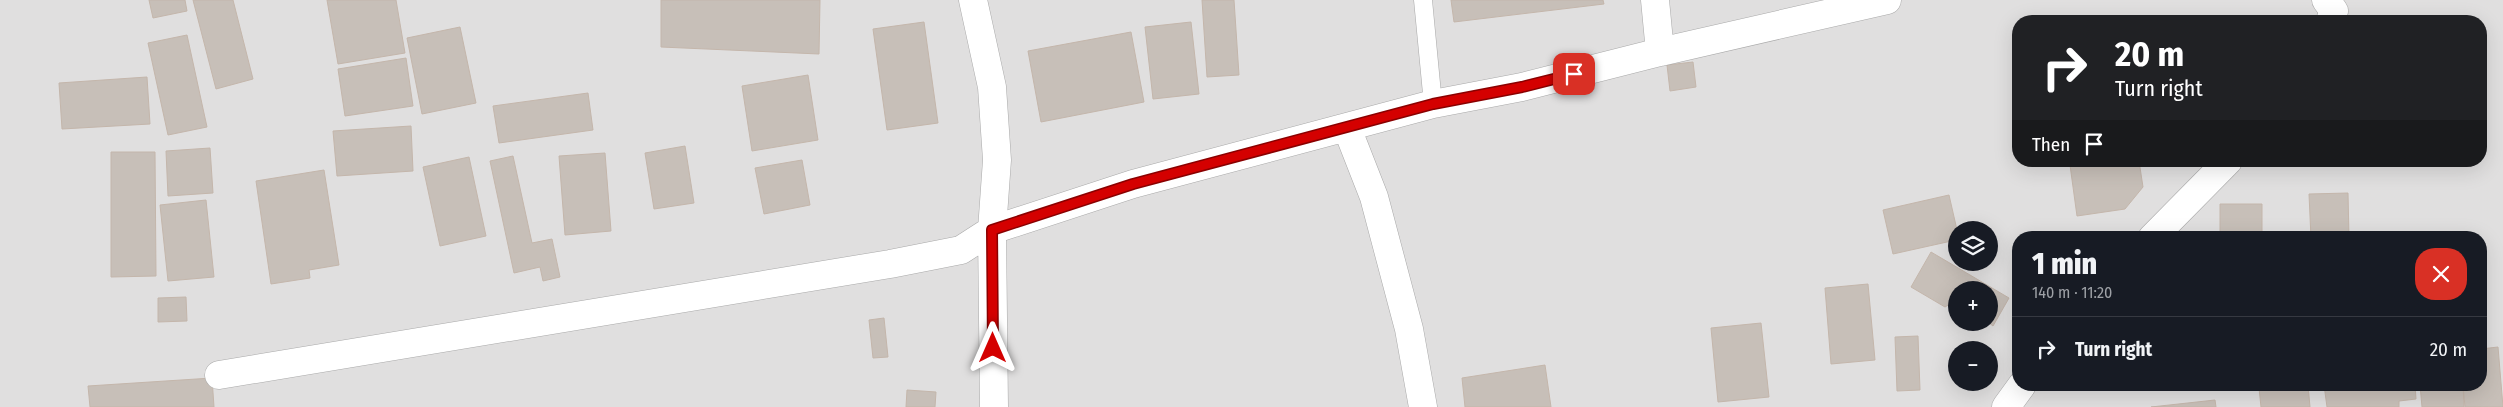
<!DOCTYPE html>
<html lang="en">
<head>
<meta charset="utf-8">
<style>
	:root { --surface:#171b24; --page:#20242c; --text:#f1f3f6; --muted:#9ea1a6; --line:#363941 }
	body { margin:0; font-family:"Fira Sans Condensed",sans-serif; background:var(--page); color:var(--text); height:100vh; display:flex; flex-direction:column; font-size:19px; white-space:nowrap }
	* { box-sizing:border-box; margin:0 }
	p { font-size:16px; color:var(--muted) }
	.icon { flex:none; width:28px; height:28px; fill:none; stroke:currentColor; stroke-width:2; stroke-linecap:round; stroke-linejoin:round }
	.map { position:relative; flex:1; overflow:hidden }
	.drawer { position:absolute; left:2012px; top:231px; width:475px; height:160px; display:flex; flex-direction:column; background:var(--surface); border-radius:20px; box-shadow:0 5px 20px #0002 }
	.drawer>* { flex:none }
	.hud { position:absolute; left:2012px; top:15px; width:475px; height:152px; border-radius:20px; box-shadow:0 5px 20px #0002; background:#202124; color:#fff; overflow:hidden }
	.fabs { position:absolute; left:1948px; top:221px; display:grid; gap:10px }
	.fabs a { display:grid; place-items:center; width:50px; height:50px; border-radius:50%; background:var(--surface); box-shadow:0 5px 20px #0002; font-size:25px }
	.pin { position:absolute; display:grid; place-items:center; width:42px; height:42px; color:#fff; margin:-21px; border-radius:10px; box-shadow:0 2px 8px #0006 }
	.me { position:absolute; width:55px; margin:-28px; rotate:0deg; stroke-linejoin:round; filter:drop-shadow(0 0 4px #0008) }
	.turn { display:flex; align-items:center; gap:18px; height:105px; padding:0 20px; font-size:22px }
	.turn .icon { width:65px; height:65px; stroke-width:2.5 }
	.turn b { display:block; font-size:35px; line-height:42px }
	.then { display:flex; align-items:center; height:48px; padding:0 20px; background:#0003; gap:10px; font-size:19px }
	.round { display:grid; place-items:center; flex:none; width:52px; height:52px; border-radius:20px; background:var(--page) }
	.head { display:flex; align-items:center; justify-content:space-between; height:85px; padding:0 20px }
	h1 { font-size:30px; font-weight:800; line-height:38px }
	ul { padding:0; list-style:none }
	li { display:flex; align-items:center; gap:15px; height:65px; padding:0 20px; border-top:1px solid var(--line) }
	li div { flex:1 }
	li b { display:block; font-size:19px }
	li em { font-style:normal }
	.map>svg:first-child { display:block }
	.residential { fill:#e0dfdf; fill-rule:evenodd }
	.building { fill:#c7bfb8; stroke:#c4b6ab }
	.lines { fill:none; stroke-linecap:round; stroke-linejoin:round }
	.lane-casing { stroke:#a9a9a9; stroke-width:19 }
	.street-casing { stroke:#a9a9a9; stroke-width:29 }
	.lane { stroke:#fff; stroke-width:18 }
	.street { stroke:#fff; stroke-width:28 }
	.route-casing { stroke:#8a0000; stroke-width:12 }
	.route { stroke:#d40000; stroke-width:9 }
</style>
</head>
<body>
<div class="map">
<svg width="2503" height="407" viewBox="0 0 2503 407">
	<rect width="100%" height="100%" fill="#f2efe9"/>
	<path class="residential" d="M0,0H2503V407H0ZM2019,21H2481V161H2019ZM1956,230H1989V262H1956ZM2019,238H2481V385H2019ZM1956,290H1989V322H1956ZM1956,350H1989V382H1956Z"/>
	<path class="building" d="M149,0H185L187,11L153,18Z
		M193,0H233L253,79L216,89Z
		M327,0H396L405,53L338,64Z
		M661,0H820L819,54L661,47Z
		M1202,0H1234L1239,75L1207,77Z
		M1451,0H1603L1604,4L1454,22Z
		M924,22L938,123L887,130L873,29Z
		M1191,22L1199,94L1153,99L1145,27Z
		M460,27L476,103L422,114L407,38Z
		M1131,32L1144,102L1041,122L1028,51Z
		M187,35L207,127L168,135L148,43Z
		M406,58L413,106L345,116L338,69Z
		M1693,62L1696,87L1670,91L1667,65Z
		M808,75L818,140L752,151L742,86Z
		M147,77L150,124L62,129L59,83Z
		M588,93L593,130L499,143L493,106Z
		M411,126L413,171L337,176L333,131Z
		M685,146L694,203L654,209L645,153Z
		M210,148L213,193L168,196L166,151Z
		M111,152H155L156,276L111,277Z
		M605,153L611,231L565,235L559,156Z
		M513,156L532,243L552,239L560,277L543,281L540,267L514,273L490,161Z
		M469,157L486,236L440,246L423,167Z
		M802,160L810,205L764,214L755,168Z
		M2094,161H2139L2143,187L2125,209L2077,216L2070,165Z
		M324,170L339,265L309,270L310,278L271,284L256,181Z
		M2348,193L2349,238H2311L2309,194Z
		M1949,195L1957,230L1956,240L1893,254L1883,210Z
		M206,200L214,277L168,281L160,205Z
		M2220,204H2262V238H2220Z
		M1931,252L2009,298L1993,326L1988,322L1989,290H1956V304L1953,302L1945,307L1911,287Z
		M1868,284L1875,360L1831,364L1825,288Z
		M186,297L187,321L158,322V298Z
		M884,318L888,357L873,358L869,320Z
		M1761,323L1769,397L1718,402L1711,328Z
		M1918,336L1920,390L1897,391L1895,337Z
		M2498,347L2503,407H2465L2463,385H2481V349Z
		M1545,365L1551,407H1465L1462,378Z
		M212,378L214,407H90L88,386Z
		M2308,385L2310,407H2261L2259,388Z
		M2324,385H2415L2416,399L2399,401V407H2327Z
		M2420,385H2463L2464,407H2422Z
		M907,390L936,392L935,407H906Z
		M2215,400L2216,407H2151Z"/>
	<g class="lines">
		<defs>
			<path id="lane" d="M1423,0L1433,104"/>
			<path id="street" d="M973,0L992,87L997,160L992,230L994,407
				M1655,0L1660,52
				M2326,0L2334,11L2330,21
				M1347,128L1374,197L1409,329L1423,407
				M2152,238L2228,161
				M219,375L890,264L961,250L992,230L1133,184L1433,104L1522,87L1660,52L1887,0
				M2006,407L2022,385"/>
		</defs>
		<use href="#lane" class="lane-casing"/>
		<use href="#street" class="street-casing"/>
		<use href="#lane" class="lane"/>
		<use href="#street" class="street"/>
	</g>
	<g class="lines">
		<defs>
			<path id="route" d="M993,348L992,230L1133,184L1433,104L1522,87L1574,74"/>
		</defs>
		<use href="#route" class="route-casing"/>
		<use href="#route" class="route"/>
	</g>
</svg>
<div class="fabs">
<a><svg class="icon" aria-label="layers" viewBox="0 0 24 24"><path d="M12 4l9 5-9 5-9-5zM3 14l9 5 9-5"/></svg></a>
<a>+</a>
<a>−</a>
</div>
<div class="pin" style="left:1574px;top:74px;background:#d93025"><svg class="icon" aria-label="arrive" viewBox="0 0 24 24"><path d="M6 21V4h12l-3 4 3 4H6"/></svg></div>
<svg class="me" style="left:993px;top:348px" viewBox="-20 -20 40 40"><path d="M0-17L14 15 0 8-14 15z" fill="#d40000" stroke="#fff" stroke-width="4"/></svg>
<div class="hud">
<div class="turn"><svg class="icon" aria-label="right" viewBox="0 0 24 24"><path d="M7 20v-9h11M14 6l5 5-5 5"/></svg><div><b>20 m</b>Turn right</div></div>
<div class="then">Then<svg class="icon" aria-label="arrive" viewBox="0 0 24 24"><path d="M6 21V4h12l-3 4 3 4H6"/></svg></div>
</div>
<section class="drawer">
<div class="head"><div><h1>1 min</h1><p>140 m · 11:20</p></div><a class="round" style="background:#d93025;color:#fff"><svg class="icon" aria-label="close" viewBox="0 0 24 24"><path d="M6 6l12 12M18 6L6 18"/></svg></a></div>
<ul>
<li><svg class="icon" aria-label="right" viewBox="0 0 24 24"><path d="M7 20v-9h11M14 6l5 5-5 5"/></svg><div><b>Turn right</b></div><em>20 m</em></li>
</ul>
</section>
</div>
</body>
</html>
